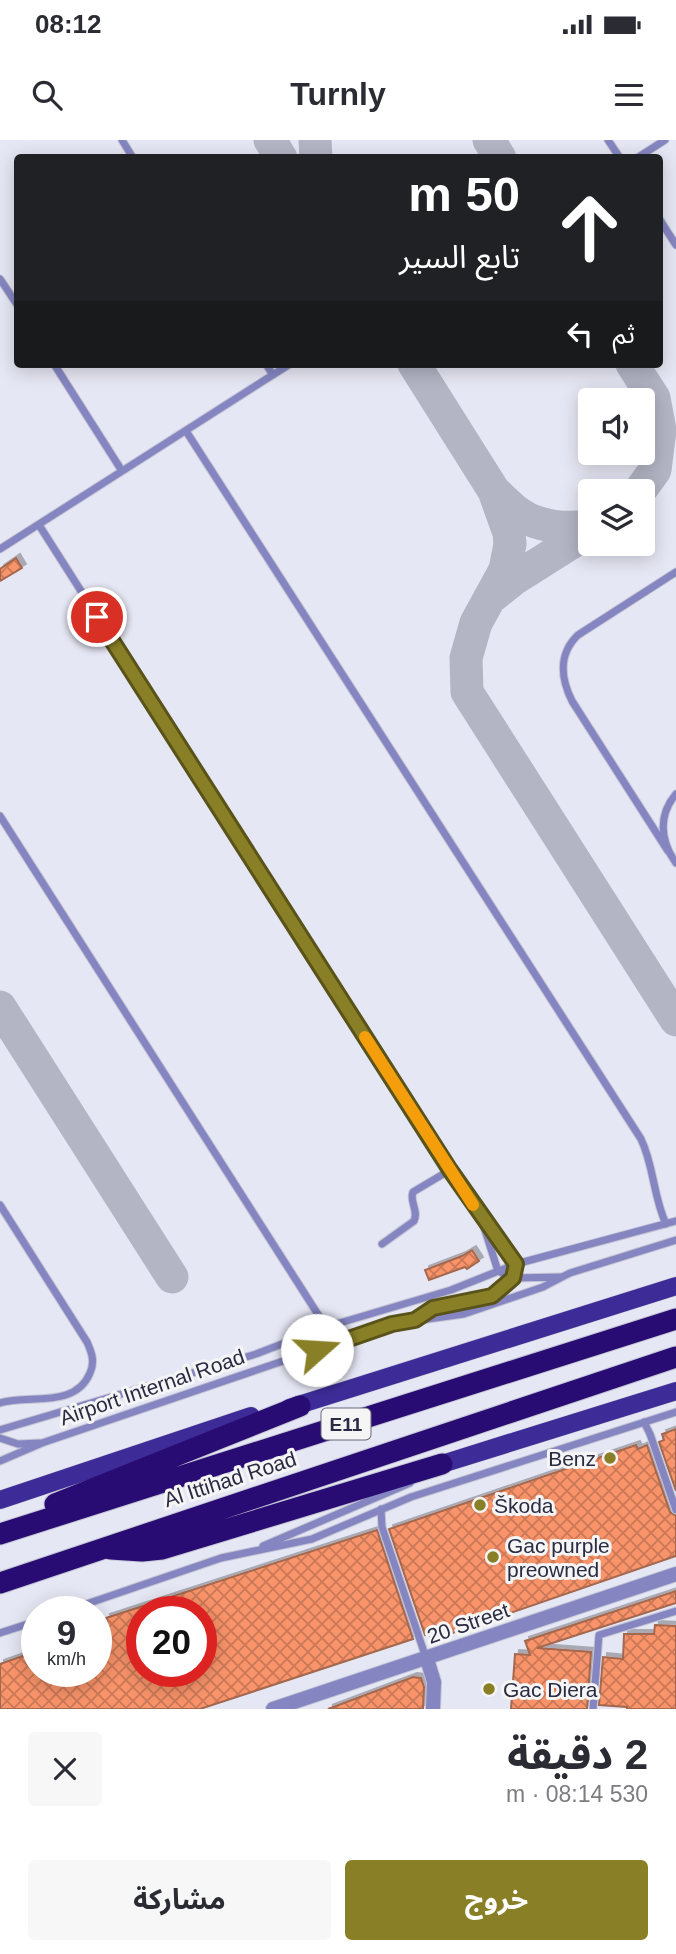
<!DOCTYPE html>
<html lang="ar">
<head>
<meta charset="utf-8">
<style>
	:root { --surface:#fff; --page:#f7f7f7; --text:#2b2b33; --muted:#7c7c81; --accent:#897f26 }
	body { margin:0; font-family:Arial,"Noto Sans Arabic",sans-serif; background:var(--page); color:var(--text); direction:rtl; height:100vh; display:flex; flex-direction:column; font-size:26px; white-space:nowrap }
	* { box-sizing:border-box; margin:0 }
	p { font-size:23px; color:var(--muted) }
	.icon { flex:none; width:38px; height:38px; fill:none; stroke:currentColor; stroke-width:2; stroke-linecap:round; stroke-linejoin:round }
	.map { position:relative; height:1569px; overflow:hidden; direction:ltr }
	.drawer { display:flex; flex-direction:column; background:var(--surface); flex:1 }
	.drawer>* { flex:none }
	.banner { position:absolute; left:14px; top:14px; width:649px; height:214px; border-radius:7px; box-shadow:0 4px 18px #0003; direction:rtl; background:#202124; color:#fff; overflow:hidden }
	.fabs { position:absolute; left:578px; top:248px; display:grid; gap:14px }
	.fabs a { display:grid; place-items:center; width:77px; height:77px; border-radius:7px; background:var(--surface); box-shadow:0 4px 18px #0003; font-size:35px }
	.speed { position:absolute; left:21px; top:1456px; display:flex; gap:14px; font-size:35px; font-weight:700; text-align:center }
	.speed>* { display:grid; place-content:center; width:91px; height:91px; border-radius:50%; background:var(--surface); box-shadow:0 4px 18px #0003; line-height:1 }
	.speed small { font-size:18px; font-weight:400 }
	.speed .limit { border:10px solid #d22; background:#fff; color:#111 }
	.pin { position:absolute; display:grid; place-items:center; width:60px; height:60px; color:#fff; margin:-30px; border:4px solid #fff; border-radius:50%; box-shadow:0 2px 7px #0007 }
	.me { position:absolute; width:77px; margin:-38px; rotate:71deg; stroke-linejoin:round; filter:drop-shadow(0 0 5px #0008) }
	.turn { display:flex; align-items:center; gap:24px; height:147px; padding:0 28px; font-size:32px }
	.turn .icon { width:91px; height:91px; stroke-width:2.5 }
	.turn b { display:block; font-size:49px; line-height:60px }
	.then { display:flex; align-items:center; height:66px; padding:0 28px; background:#0003; gap:14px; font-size:26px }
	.round { display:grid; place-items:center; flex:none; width:74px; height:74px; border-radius:7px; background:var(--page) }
	.head { display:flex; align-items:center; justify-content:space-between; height:119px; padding:0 28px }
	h1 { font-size:42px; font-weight:700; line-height:52px }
	.button { display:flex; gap:14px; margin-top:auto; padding:14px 28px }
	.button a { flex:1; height:80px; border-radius:7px; background:var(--accent); color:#fff; font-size:28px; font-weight:700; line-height:80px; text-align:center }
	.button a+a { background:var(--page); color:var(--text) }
	.status { display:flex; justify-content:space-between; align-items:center; height:49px; padding:0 35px; background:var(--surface); direction:ltr }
	.status svg { height:19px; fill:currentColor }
	header { display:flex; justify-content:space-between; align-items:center; height:91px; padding:0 28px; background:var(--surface); font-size:32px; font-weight:700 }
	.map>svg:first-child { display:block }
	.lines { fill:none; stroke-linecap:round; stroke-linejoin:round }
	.taxiway { stroke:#b3b4c4; stroke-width:33 }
	.building { fill:url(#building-cross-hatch); stroke:#a3674e; stroke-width:2; fill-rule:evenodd; filter:url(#shadow) }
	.lane-casing { stroke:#c4c5d4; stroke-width:9 }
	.street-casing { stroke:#c4c5d4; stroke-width:16 }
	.primary-casing { stroke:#c4c5d4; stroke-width:19 }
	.highway-casing { stroke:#c4c5d4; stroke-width:23 }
	.lane { stroke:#8586c1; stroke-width:7 }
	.street { stroke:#8586c1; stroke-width:14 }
	.primary { stroke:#3d2b97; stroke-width:18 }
	.highway { stroke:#280c73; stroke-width:21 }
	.route-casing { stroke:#595319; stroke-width:18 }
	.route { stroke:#897f26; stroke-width:12 }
	.slow { stroke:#f59e0b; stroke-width:12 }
	.poi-dot { fill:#897f26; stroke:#f5f5f5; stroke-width:2.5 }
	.labels { text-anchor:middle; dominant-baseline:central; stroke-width:6; stroke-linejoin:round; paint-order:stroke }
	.shield { fill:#f5f5f5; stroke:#676878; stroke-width:2 }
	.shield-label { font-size:19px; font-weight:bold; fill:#2a2b43 }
	.street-label { font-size:21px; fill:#2a2b43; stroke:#f5f5f5 }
	.poi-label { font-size:21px; fill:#2a2b43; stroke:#f5f5f5; text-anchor:start }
</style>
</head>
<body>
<div class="status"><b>08:12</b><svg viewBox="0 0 49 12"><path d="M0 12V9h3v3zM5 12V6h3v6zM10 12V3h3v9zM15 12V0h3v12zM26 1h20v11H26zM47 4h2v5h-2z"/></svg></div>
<header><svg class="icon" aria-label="menu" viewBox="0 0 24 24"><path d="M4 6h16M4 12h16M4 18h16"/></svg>Turnly<svg class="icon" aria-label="search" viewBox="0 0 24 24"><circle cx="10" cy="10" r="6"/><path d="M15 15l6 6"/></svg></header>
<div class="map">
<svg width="676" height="1569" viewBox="0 0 676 1569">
	<defs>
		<pattern id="building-cross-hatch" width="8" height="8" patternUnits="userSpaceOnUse" patternTransform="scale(1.75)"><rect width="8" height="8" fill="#f99369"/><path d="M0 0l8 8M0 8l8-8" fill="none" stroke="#ca7858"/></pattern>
		<filter id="shadow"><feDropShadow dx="4" dy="-4" stdDeviation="0" flood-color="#0004"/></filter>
	</defs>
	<rect width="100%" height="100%" fill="#e6e7f4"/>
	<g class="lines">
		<path class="taxiway" d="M270,0L281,18
			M315,0L316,18
			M489,0L500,18
			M414,224L494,351L509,393L510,404L505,430L476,483L466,518L467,552L676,880
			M632,224L654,258L660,290L655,330L639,352
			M495,352C503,359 511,368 520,374C538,387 569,390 590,385
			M494,455L514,439L590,391
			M0,867L172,1137"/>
	</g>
	<path class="building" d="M16,418L22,428L0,441V429Z
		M472,1110L479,1121L467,1129L465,1127L429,1140L425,1130L462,1116Z
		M676,1289V1351L659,1302L664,1300L662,1294Z
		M636,1305L638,1309L647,1305L670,1372L676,1376V1416L432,1500L429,1494L425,1495L389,1389Z
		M377,1390L413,1499L200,1569H0V1524L37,1511V1531H96V1489L108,1485L106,1478ZM142,1472H201V1531H142Z
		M676,1451V1463L537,1508L591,1512L587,1569H511L515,1514L530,1515L525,1501Z
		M655,1485L676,1486V1569H627V1567L599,1565L603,1517L623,1519L624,1494H654Z
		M413,1537L421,1538L424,1547L423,1569H328Z"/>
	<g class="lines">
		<defs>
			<path id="lane" d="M122,0L133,18
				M608,0L620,18
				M637,18L665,0
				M660,80L676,105
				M0,139L18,166
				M54,224L122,331
				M266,224L273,235
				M186,291L641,999C654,1026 653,1056 666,1084
				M39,385L450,1030L481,1077L514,1119L515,1133L509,1142L492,1156L433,1168L415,1180
				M0,409L290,224
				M676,654C658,675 660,701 676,723
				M0,676L326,1187
				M668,711L572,561C561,539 558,514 578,495L676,432
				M0,1065L87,1202C92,1213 95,1222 90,1233C75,1269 29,1254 0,1263
				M482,1081L498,1131L513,1138L561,1137
				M382,1104L414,1081C419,1070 409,1062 413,1052L450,1030
				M644,1282L650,1294L676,1370
				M0,1290L256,1214L326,1187L451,1150L516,1124L676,1081
				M0,1298L18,1304L40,1303
				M0,1321L42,1303L392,1184L464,1174L543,1147L570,1133L676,1100
				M381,1369L382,1387L426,1518
				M263,1406L410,1343
				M63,1472L221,1418L312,1399L411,1357L676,1272
				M0,1493L37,1481
				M593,1569L599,1495L676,1471"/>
			<path id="street" d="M427,1519L434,1542L433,1569
				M273,1569L676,1434"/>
			<path id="primary" d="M289,1268L676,1146
				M442,1324L676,1251
				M0,1360L251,1276"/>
			<path id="highway" d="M55,1364L300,1266
				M0,1394L676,1179
				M111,1409L142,1411L162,1409L442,1324
				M0,1443L676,1217"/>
		</defs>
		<use href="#lane" class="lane-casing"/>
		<use href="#street" class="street-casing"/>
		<use href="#primary" class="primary-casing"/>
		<use href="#highway" class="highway-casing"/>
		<use href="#lane" class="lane"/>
		<use href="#street" class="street"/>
		<use href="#primary" class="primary"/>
		<use href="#highway" class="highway"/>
	</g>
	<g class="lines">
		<defs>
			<path id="route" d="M97,477L450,1030L516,1124L513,1138L492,1156L433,1168L415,1180L392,1184L317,1210"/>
		</defs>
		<use href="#route" class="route-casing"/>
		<use href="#route" class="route"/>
		<path class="slow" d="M365,897L473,1065"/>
	</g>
	<g class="poi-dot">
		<circle cx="610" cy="1318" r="7"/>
		<circle cx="480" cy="1365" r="7"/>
		<circle cx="493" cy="1417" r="7"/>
		<circle cx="489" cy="1549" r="7"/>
	</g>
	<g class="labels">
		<rect class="shield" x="321.5" y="1268.5" width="49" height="31" rx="5"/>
		<g class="shield-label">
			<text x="346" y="1284">E11</text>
		</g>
		<g class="street-label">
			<text transform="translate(152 1247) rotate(-19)">Airport Internal Road</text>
			<text transform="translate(230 1339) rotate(-18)">Al Ittihad Road</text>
			<text transform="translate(468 1483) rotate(-19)">20 Street</text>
		</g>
		<g class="poi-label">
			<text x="596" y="1318" text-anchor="end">Benz</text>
			<text x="494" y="1365">Škoda</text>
			<text x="507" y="1405">Gac purple<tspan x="507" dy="24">preowned</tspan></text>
			<text x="503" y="1549">Gac Diera</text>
		</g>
	</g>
</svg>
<div class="fabs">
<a><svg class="icon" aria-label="sound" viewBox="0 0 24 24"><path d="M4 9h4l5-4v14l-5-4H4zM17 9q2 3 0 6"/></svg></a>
<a><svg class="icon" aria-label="layers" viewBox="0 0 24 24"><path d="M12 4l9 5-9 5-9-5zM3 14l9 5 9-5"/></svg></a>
</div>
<div class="speed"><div>9<small>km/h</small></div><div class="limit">20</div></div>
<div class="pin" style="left:97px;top:477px;background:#d93025"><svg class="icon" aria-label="arrive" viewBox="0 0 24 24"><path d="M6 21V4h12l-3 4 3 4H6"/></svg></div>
<svg class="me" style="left:317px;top:1210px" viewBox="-20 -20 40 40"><circle r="19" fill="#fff"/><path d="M0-13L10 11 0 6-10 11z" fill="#897f26"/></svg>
<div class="banner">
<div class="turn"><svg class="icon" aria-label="ahead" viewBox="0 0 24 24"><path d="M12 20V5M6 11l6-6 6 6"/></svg><div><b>50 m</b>تابع السير</div></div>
<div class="then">ثم<svg class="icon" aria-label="left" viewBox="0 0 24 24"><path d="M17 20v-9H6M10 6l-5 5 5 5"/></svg></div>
</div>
</div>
<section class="drawer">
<div class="head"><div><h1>2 دقيقة</h1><p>530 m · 08:14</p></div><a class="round"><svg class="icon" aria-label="close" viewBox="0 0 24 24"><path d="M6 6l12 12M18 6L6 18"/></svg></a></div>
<div class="button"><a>خروج</a><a>مشاركة</a></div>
</section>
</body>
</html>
